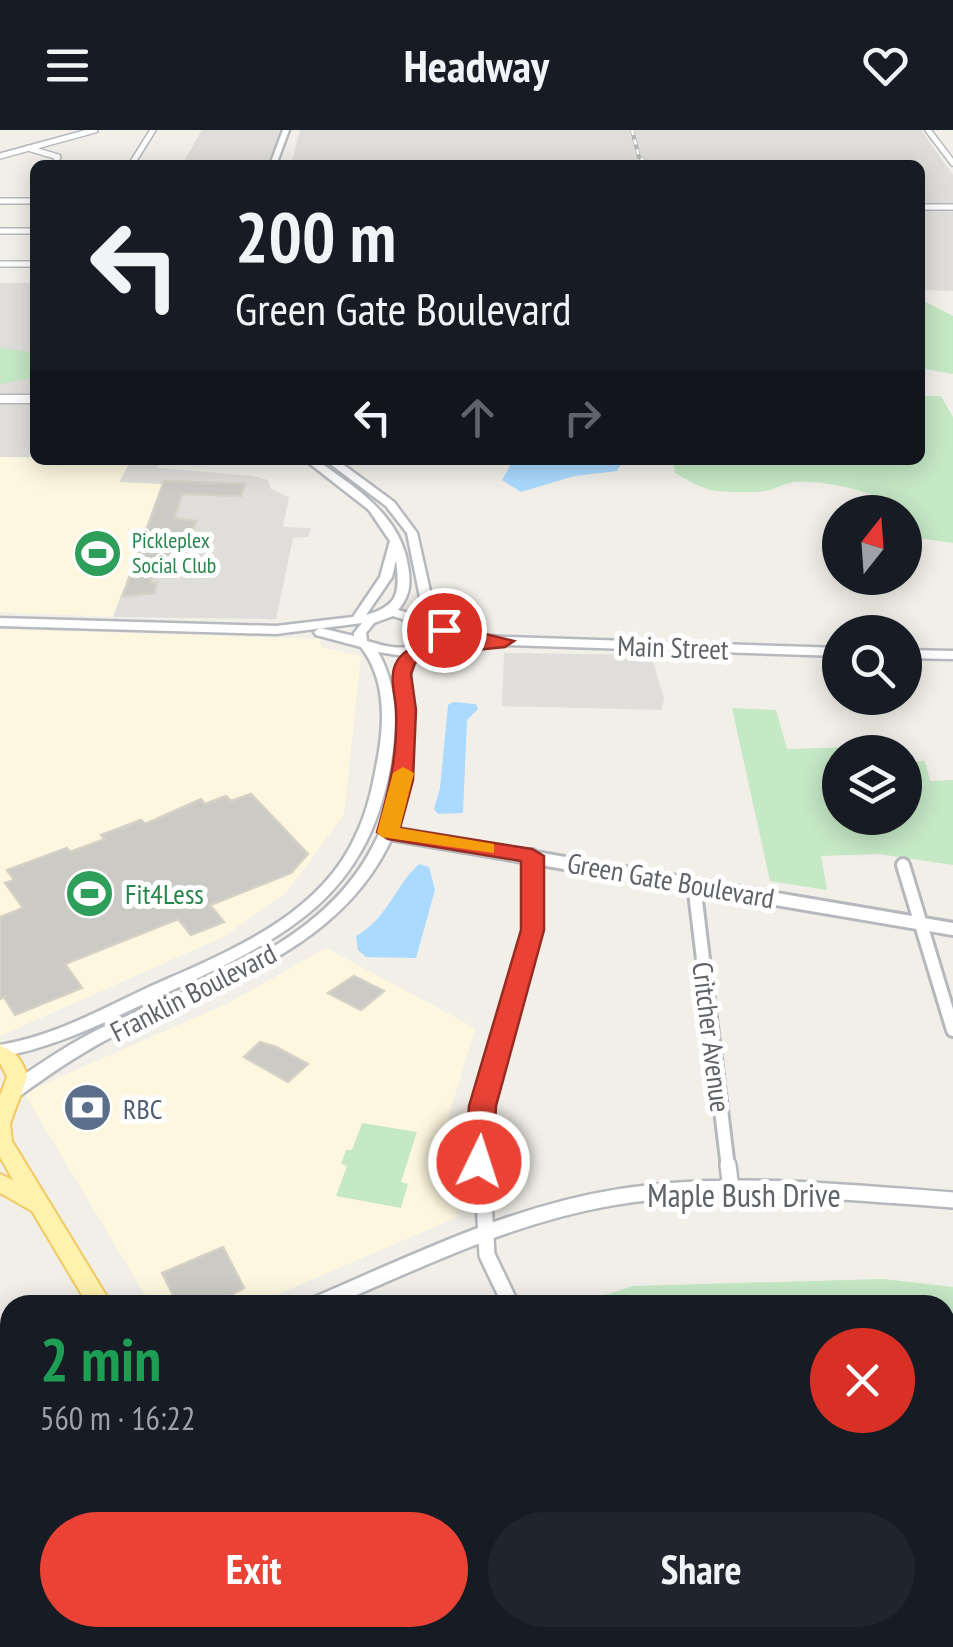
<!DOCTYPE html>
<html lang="en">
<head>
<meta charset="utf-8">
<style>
	:root { --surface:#171b24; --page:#20242c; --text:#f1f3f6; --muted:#9ea1a6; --accent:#ea4335 }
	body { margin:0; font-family:"PT Sans Narrow",sans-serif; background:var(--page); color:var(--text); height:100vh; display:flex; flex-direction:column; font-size:38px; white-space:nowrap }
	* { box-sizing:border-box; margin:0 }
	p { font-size:32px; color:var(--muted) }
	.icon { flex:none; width:55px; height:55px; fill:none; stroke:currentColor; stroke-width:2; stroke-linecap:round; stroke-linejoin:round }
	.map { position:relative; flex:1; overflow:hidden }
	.drawer { position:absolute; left:0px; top:1165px; width:955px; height:352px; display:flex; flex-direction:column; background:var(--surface); border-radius:30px 30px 0 0; box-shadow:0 5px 25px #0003 }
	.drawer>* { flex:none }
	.hud { position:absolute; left:30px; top:30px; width:895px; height:305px; border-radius:15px; box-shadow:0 5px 25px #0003; background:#171b24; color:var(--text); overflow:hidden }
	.needle { width:65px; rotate:17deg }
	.buttons { position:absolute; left:822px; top:365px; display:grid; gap:20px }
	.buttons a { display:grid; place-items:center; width:100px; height:100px; border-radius:50%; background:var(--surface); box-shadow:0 5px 25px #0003; font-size:50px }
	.pin { position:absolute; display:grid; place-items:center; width:85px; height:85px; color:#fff; margin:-42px; border:5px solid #fff; border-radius:50%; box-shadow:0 2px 10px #0007 }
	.me { position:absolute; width:110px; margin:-55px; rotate:4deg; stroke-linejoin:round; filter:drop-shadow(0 0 8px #0008) }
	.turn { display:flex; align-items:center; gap:35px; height:210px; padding:0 40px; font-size:45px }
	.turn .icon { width:130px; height:130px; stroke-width:2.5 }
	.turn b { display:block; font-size:70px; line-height:85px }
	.lanes { display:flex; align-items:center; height:95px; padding:0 40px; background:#0003; justify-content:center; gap:50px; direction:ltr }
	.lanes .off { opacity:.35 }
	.round { display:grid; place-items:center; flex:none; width:105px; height:105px; border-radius:52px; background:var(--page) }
	.summary { display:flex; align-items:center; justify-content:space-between; height:170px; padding:0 40px }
	h1 { font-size:60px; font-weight:600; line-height:75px; color:#1e9e55 }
	.primary-button { display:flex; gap:20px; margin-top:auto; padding:20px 40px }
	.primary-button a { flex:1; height:115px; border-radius:60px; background:var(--accent); color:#fff; font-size:40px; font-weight:600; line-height:115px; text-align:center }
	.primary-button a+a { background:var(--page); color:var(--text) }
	header { display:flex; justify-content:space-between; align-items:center; height:130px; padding:0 40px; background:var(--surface); font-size:45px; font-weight:600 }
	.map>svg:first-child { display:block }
	.commercial { fill:#fef7e0 }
	.industrial { fill:#e0deda }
	.green { fill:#c5e8c5 }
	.water { fill:#aadaff }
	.building { fill:#cccac5; stroke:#d6d1c6; stroke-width:2.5 }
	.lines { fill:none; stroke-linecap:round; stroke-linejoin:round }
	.street-far3-casing { stroke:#b5b8bc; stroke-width:8 }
	.street-far2-casing { stroke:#b5b8bc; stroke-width:11 }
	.street-far1-casing { stroke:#b5b8bc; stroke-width:18 }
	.street-casing { stroke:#b5b8bc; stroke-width:20 }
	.secondary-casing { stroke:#b6babf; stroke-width:5 }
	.primary-casing { stroke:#f2c960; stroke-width:4 }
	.street-far3 { stroke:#fff; stroke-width:5 }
	.street-far2 { stroke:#fff; stroke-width:8 }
	.street-far1 { stroke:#fff; stroke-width:12 }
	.street { stroke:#fff; stroke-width:15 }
	.secondary { fill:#fff; fill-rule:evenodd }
	.primary { fill:#fff2af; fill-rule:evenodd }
	.rail-casing { stroke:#b6b7b8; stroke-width:4 }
	.rail { stroke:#fff; stroke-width:2.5; stroke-dasharray:5; stroke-linecap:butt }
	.route { fill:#ea4335; stroke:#982c22; stroke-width:2.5 }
	.slow { fill:#f59e0b }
	.labels { text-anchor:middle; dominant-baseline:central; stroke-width:10; stroke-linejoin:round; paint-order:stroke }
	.far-leisure-label { font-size:22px; fill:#27864d; stroke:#fff; text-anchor:start }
	.street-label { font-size:28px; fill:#5f6368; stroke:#fff }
	.leisure-label { font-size:28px; fill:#27864d; stroke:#fff; text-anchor:start }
	.service-label { font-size:28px; fill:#4e5e75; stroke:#fff; text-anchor:start }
	.near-street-label { font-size:32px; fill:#5f6368; stroke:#fff }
</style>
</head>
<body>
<header><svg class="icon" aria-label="menu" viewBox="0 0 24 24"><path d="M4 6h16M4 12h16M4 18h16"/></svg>Headway<svg class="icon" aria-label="heart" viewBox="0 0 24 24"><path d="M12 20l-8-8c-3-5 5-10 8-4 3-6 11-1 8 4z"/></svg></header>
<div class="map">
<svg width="953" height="1517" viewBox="0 0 953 1517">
	<rect width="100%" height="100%" fill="#f1efe8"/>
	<path class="commercial" d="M0,327L131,330L120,351L162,353L113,487L0,482Z
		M0,499L320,509L321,517L361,526L344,684L287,762L223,807L0,906Z
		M326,818L475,898L449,985L457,1087L253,1175H151L24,963L231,872Z"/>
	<path class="industrial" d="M202,0H280L268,35H182Z
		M300,0H921L953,45V74H920V35H291Z
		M920,81H953V161L920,160Z
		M0,153H35V327H0Z
		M131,330H160L158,338L253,346L268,350L271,359L289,367L283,397L311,398L308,407L293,408L276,489L113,487L162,354L119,352Z
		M504,523L651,525L664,568L662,580L502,576Z"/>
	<path class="green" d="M920,169L953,186V244L920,238Z
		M0,217L35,223V247L0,254Z
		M920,266H941L953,287V413L918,408C916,367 829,349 794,352C784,353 774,360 764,361C750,363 732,362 717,361C703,360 688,350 675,343L673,330H920Z
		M732,578L776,580L787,619L857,617V622H840V688H905V632L925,631L930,651L953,650V735L879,724L821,726L827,760L770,751Z
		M362,993L417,1002L401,1052L408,1054L401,1078L336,1066L347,1036L341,1034L346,1020H352Z
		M883,1149L953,1157V1208H945V1175H573L633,1156Z"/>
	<path class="water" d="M513,330H623L617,341L574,346L521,362L502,350Z
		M453,572L476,574L478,579L467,590L463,683L438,684L434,679L440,658L448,575Z
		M419,734L429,737L435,760L416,828L366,827L358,820L356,806C387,789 395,756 419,734Z"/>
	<path class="building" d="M164,351L245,354L241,366L182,364L174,388L196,391L190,409H175L170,425H160L150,453H157L154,463L123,466Z
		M251,664L308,724L291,743L210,775L224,792L191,805L178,789L65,834L82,858L15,885L4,867L0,869V787L23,778L5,753L14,750L7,740L67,718L70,722L105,709L101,705L141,690L145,694L201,669L205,674L226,666L231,671Z
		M354,846L384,861L361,880L328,863Z
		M260,912L276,917L308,934L288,952L244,927Z
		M223,1117L244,1158L216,1173L178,1175L162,1143Z"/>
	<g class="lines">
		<defs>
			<path id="street-far3" d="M928,0L953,33
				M28,18L58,27L54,35
				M0,26L95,0
				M131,35L153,0
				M0,71H35
				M920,77H953
				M0,101H35
				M0,134H35"/>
			<path id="street-far2" d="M0,269H35"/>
			<path id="street-far1" d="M388,703L953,799
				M903,735L953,900
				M694,754L728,1038
				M482,1038C477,956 513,882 532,804C537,780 532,750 532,726"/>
			<path id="street" d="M482,1035L487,1125L511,1175
				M728,1035L731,1059
				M315,1175C413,1133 511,1084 617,1067C728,1049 842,1062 953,1070
				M945,1303H953
				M539,1508L540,1517"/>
			<path id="secondary" d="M283,0H289L276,35H270Z
				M305,330C320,330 328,338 339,346C372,369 402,396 408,436C411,454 410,466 398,480L424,487L407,403L386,376L325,330H337L394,372L417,403L437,492C458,503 481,506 505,507L840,518V526L505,515L469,511L441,503L438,514L418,523C401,554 412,588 412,621C411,653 403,687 388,716C332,827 206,857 104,911C75,927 48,945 21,965L15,966L9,965L6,960L9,955C38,935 67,915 99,899C195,854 319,819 372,718C388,689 397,656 398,623C400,591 388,556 404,526L378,522C398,557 397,594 391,633C366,777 275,811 156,868C105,892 57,917 0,927V915C54,906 100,880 149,857C225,823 318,788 355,707C368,681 373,654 378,627C385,589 385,548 361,517L316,505L314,502L320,498L354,506V503L362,493L276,504L0,496V488L276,496L353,487L380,447L390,411L369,380ZM396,430C400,462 399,476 366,485L392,447ZM393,486L429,498L428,509C406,522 390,518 367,511L366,503L374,493Z
				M905,520L953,521V529L905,528Z"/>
			<path id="primary" d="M0,916C15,920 24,932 27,947L10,994L12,1011L112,1175H88L32,1081L0,1063V1044L13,1050L0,1027V966L7,947L0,933Z
				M268,1508H297L301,1517H272Z"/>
		</defs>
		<use href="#street-far3" class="street-far3-casing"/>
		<use href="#street-far2" class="street-far2-casing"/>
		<use href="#street-far1" class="street-far1-casing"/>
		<use href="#street" class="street-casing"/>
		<use href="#secondary" class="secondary-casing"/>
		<use href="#primary" class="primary-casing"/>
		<use href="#street-far3" class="street-far3"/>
		<use href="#street-far2" class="street-far2"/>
		<use href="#street-far1" class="street-far1"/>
		<use href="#street" class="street"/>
		<use href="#secondary" class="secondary"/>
		<use href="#primary" class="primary"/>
		<defs>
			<path id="rail" d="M632,0L639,27L650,35"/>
		</defs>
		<use href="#rail" class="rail-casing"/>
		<use href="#rail" class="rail"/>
	</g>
	<path class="route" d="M444,494L514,511L505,517L425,525L415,533L411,544L416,580L413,650L400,698L532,719L544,726V800L496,976L493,1032L479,1043L465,1032L469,976L521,800V731L388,709L377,702C389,662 398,622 396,579C395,562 387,542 400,527C416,509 444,512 466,509L437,504L435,500Z"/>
	<path class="slow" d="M403,637L414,643L400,698L494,714V723L381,707L377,702L393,643Z"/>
	<defs>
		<symbol id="stadium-disc" viewBox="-11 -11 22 22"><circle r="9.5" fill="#2e9e5b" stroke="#fff"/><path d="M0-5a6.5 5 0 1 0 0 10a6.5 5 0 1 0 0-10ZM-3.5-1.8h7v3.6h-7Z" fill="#fff"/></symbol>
		<symbol id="bank-disc" viewBox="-11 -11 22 22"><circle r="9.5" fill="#5c6f8a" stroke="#fff"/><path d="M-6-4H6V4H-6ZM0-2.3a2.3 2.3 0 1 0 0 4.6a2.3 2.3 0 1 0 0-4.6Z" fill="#fff"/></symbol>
	</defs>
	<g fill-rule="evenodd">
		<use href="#stadium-disc" x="70" y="396" width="55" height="55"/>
		<use href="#stadium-disc" x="62" y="736" width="55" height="55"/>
		<use href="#bank-disc" x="60" y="950" width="55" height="55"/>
	</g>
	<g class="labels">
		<g class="far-leisure-label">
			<text x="132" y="410">Pickleplex<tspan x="132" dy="25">Social Club</tspan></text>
		</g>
		<g class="street-label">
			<text transform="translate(673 517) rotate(2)">Main Street</text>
			<text transform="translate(671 750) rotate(10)">Green Gate Boulevard</text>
			<text transform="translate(193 862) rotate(-27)">Franklin Boulevard</text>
			<text transform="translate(712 907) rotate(83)">Critcher Avenue</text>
		</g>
		<g class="leisure-label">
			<text x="125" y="763">Fit4Less</text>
		</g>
		<g class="service-label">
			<text x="123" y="978">RBC</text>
		</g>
		<g class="near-street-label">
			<text x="744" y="1065">Maple Bush Drive</text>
		</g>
	</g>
</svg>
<div class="buttons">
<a><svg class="needle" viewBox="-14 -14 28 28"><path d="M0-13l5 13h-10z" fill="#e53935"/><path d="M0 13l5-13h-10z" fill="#9ea1a6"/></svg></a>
<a><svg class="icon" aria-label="search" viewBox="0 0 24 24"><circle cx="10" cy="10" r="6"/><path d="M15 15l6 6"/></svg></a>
<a><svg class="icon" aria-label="layers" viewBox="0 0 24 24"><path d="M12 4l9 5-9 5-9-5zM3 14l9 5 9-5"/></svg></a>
</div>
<div class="pin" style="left:444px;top:500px;background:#d93025"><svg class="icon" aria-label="arrive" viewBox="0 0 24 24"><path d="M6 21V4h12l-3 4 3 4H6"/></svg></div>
<svg class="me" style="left:479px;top:1032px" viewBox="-20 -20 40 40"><circle r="17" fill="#ea4335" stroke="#fff" stroke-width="3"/><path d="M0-11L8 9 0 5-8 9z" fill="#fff"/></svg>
<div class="hud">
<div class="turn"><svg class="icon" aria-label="left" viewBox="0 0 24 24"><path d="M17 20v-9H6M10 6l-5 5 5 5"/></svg><div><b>200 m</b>Green Gate Boulevard</div></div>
<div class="lanes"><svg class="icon" aria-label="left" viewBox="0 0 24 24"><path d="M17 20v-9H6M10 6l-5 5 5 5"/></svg><svg class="icon off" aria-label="ahead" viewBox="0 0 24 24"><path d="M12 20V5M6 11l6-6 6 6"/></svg><svg class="icon off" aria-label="right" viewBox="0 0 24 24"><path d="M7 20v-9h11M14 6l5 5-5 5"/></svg></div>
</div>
<section class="drawer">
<div class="summary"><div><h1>2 min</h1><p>560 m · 16:22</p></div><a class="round" style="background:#d93025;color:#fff"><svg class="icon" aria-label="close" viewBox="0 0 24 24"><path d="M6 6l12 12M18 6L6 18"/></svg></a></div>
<div class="primary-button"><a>Exit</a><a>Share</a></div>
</section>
</div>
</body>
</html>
